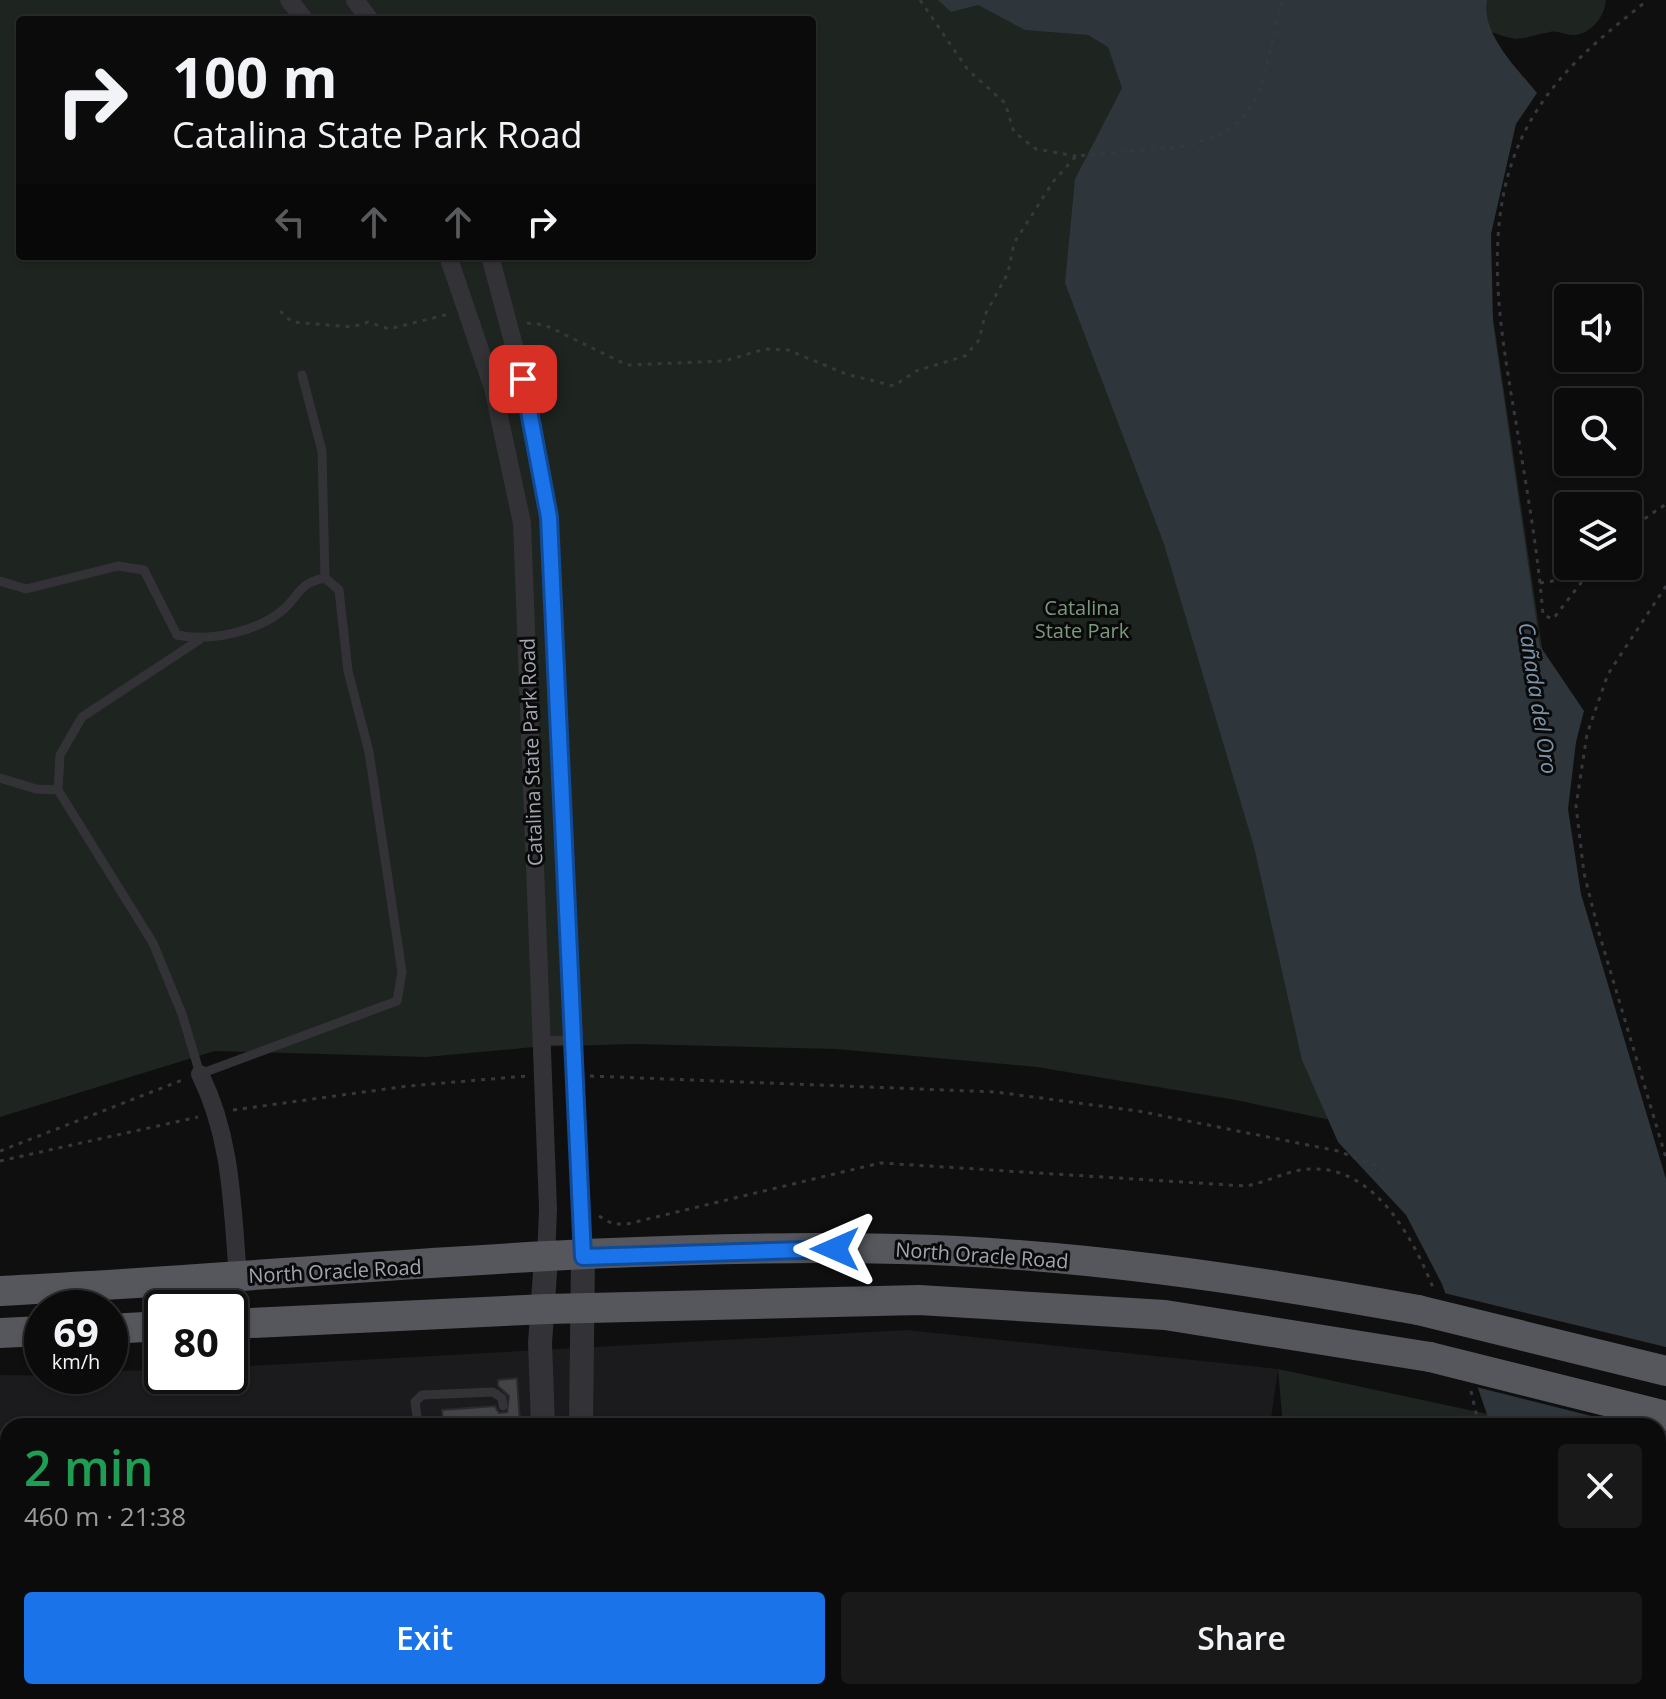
<!DOCTYPE html>
<html lang="en">
<head>
<meta charset="utf-8">
<style>
	:root { --surface:#0b0b0c; --page:#19191a; --text:#f1f3f6; --muted:#9a9b9d; --line:#2b2b2d; --accent:#1a73e8 }
	body { margin:0; font-family:"Open Sans",sans-serif; background:var(--page); color:var(--text); height:100vh; display:flex; flex-direction:column; font-size:30px; white-space:nowrap }
	* { box-sizing:border-box; margin:0 }
	p { font-size:26px; color:var(--muted) }
	.icon { flex:none; width:44px; height:44px; fill:none; stroke:currentColor; stroke-width:2; stroke-linecap:round; stroke-linejoin:round }
	.map { position:relative; flex:1; overflow:hidden }
	.side { position:absolute; left:0px; top:1418px; width:1666px; height:282px; display:flex; flex-direction:column; background:var(--surface); border-radius:24px 24px 0 0; box-shadow:0 2px 6px #0004,0 0 0 2px var(--line) }
	.side>* { flex:none }
	.guide { position:absolute; left:16px; top:16px; width:800px; height:244px; border-radius:8px; box-shadow:0 2px 6px #0004,0 0 0 2px var(--line); background:#0b0b0c; color:var(--text); overflow:hidden }
	.tools { position:absolute; left:1554px; top:284px; display:grid; gap:16px }
	.tools a { display:grid; place-items:center; width:88px; height:88px; border-radius:8px; background:var(--surface); box-shadow:0 2px 6px #0004,0 0 0 2px var(--line); font-size:40px }
	.speed { position:absolute; left:24px; top:1290px; display:flex; gap:16px; font-size:40px; font-weight:700; text-align:center }
	.speed>* { display:grid; place-content:center; width:104px; height:104px; border-radius:50%; background:var(--surface); box-shadow:0 2px 6px #0004,0 0 0 2px var(--line); line-height:1 }
	.speed small { font-size:20px; font-weight:400 }
	.speed .limit { border:4px solid #111; border-radius:12px; background:#fff; color:#111 }
	.pin { position:absolute; display:grid; place-items:center; width:68px; height:68px; color:#fff; margin:-34px; border-radius:16px; box-shadow:0 4px 12px #0006 }
	.me { position:absolute; width:88px; margin:-44px; rotate:270deg; stroke-linejoin:round; filter:drop-shadow(0 0 6px #0008) }
	.turn { display:flex; align-items:center; gap:28px; height:168px; padding:0 24px; font-size:36px }
	.turn .icon { width:104px; height:104px; stroke-width:2.5 }
	.turn b { display:block; font-size:56px; line-height:68px }
	.lanes { display:flex; align-items:center; height:76px; padding:0 24px; background:#0003; justify-content:center; gap:40px; direction:ltr }
	.lanes .off { opacity:.35 }
	.round { display:grid; place-items:center; flex:none; width:84px; height:84px; border-radius:8px; background:var(--page) }
	.headline { display:flex; align-items:center; justify-content:space-between; height:136px; padding:0 24px }
	h1 { font-size:48px; font-weight:600; line-height:60px; color:#1e9e55 }
	.action { display:flex; gap:16px; margin-top:auto; padding:16px 24px }
	.action a { flex:1; height:92px; border-radius:8px; background:var(--accent); color:#fff; font-size:32px; font-weight:600; line-height:92px; text-align:center }
	.action a+a { background:var(--page); color:var(--text) }
	.map>svg:first-child { display:block }
	.built { fill:#1b1b1d }
	.green { fill:#1e241f; fill-rule:evenodd }
	.water { fill:#2e353b }
	.pier { fill:#0f0f10 }
	.building { fill:#434448; stroke:#2a2a2c; stroke-width:2 }
	.lines { fill:none; stroke-linecap:round; stroke-linejoin:round }
	.path { stroke:#37383c; stroke-width:3; stroke-dasharray:4 6; stroke-linecap:butt }
	.service { stroke:#333337; stroke-width:9 }
	.minor { stroke:#333337; stroke-width:18 }
	.tertiary { stroke:#333337; stroke-width:24 }
	.trunk { stroke:#55575c; stroke-width:30 }
	.trunk-bridge { stroke:#55575c; stroke-width:30 }
	.route-casing { stroke:#114b97; stroke-width:20 }
	.route { stroke:#1a73e8; stroke-width:14 }
	.labels { text-anchor:middle; dominant-baseline:central; stroke-width:6; stroke-linejoin:round; paint-order:stroke }
	.park-label { font-size:20px; fill:#7b997d; stroke:#0a0a0b }
	.street-label { font-size:20px; fill:#a2a6b0; stroke:#0a0a0b }
	.water-label { font-size:22px; font-style:italic; fill:#7c93a8; stroke:#0a0a0b }
</style>
</head>
<body>
<div class="map">
<svg width="1666" height="1699" viewBox="0 0 1666 1699">
	<rect width="100%" height="100%" fill="#0f0f10"/>
	<path class="built" d="M907,1330L1278,1369L1270,1426H8V1692H200L173,1699H0V1375L110,1376V1371L162,1370V1376H230V1367Z"/>
	<path class="green" d="M0,0H1446L1625,1207L1335,1121L1236,1100L1037,1067L836,1049L634,1044L534,1047L426,1057L215,1051L0,1117ZM20,20H812V256H20Z
		M1480,0H1606C1605,16 1592,33 1575,35C1567,36 1558,30 1550,32C1517,38 1523,44 1489,31Z
		M1278,1369L1543,1426H1283Z
		M419,1692H1023L1057,1699H387Z
		M1406,1692H1658L1666,1699H1409Z"/>
	<path class="water" d="M938,0H1487C1481,34 1517,68 1537,93L1516,124L1491,234L1493,323L1540,646L1584,711L1576,742L1568,809L1581,894L1666,1179V1699H1567L1563,1692H1658V1426H1491L1442,1284L1406,1215L1338,1142L1302,1060L1254,847L1164,544L1065,283L1075,179L1122,88L1108,47L1088,35L1025,30L978,5L951,12Z"/>
	<path class="pier" d="M1440,1292L1666,1347V1437L1658,1434V1426H1631L1476,1387Z"/>
	<path class="building" d="M517,1378L520,1423H511L503,1417L494,1426H443L442,1410L495,1406L499,1413L507,1412L509,1396L498,1386V1380Z"/>
	<g class="lines">
		<path class="path" d="M920,0L968,70L1005,103L1014,132L1036,149L1076,156
			M280,311L292,322L352,327L368,322L389,329L449,314
			M527,323L545,325L627,365L724,361L765,349L788,350L846,374L894,386L916,371L965,356L979,340L985,315L1008,273L1014,243L1053,182L1076,156L1188,146L1219,135L1243,119L1259,93L1283,0
			M1628,530L1666,504
			M1594,566L1553,619L1543,615C1538,552 1527,491 1517,429C1500,326 1476,210 1534,115C1563,67 1605,34 1648,0
			M1540,583L1584,576
			M1666,586L1608,674L1587,734L1576,806L1584,873L1599,933L1666,1158
			M590,1076L996,1092L1138,1111L1338,1151L1389,1171
			M233,1110L408,1086L527,1076
			M0,1151L185,1079
			M0,1161L198,1117
			M599,1216L613,1224H627L880,1163L1246,1186C1268,1182 1290,1169 1312,1169C1376,1167 1414,1240 1434,1290
			M1471,1391L1479,1426
			M938,1692L953,1699
			M1545,1692L1547,1699
			M558,1699L596,1692"/>
		<path class="service" d="M302,375L322,451L325,578
			M0,581L26,589L118,566L144,570L177,635C210,642 256,632 283,610C302,593 297,584 325,578L339,590L348,671L369,752L402,972L397,1001L200,1074L182,1014L153,943L58,790L36,789L0,778
			M58,790L60,755L82,717L199,640
			M542,1041L575,1040
			M417,1417L415,1402L422,1395L493,1392L502,1398L503,1406
			M504,1424V1426
			M0,1601L8,1598"/>
		<path class="minor" d="M289,0L305,20
			M355,0L370,20
			M448,256L493,388L522,523L548,1209L546,1259
			M490,256L523,379L549,517L583,1257
			M200,1074C232,1139 232,1205 238,1277"/>
		<path class="tertiary" d="M543,1426L540,1343L546,1259
			M581,1426L583,1257
			M196,1699L226,1692
			M314,1699L343,1692"/>
		<path class="trunk" d="M0,1291C299,1276 600,1242 900,1249C1074,1253 1247,1279 1418,1310
			M230,1324L547,1309L919,1300L1165,1315L1430,1357
			M110,1329L162,1326
			M0,1333L42,1331"/>
		<path class="trunk-bridge" d="M1418,1310L1666,1371
			M1430,1357L1666,1416"/>
	</g>
	<g class="lines">
		<defs>
			<path id="route" d="M523,379L549,517L583,1257L835,1249"/>
		</defs>
		<use href="#route" class="route-casing"/>
		<use href="#route" class="route"/>
	</g>
	<g class="labels">
		<g class="park-label">
			<text x="1082" y="607">Catalina<tspan x="1082" dy="23">State Park</tspan></text>
		</g>
		<g class="street-label">
			<text transform="translate(531 752) rotate(-92)">Catalina State Park Road</text>
			<text transform="translate(982 1255) rotate(4)">North Oracle Road</text>
			<text transform="translate(335 1271) rotate(-3)">North Oracle Road</text>
		</g>
		<g class="water-label">
			<text transform="translate(1539 698) rotate(81)">Cañada del Oro</text>
		</g>
	</g>
</svg>
<div class="tools">
<a><svg class="icon" aria-label="sound" viewBox="0 0 24 24"><path d="M4 9h4l5-4v14l-5-4H4zM17 9q2 3 0 6"/></svg></a>
<a><svg class="icon" aria-label="search" viewBox="0 0 24 24"><circle cx="10" cy="10" r="6"/><path d="M15 15l6 6"/></svg></a>
<a><svg class="icon" aria-label="layers" viewBox="0 0 24 24"><path d="M12 4l9 5-9 5-9-5zM3 14l9 5 9-5"/></svg></a>
</div>
<div class="speed"><div>69<small>km/h</small></div><div class="limit">80</div></div>
<div class="pin" style="left:523px;top:379px;background:#d93025"><svg class="icon" aria-label="arrive" viewBox="0 0 24 24"><path d="M6 21V4h12l-3 4 3 4H6"/></svg></div>
<svg class="me" style="left:835px;top:1249px" viewBox="-20 -20 40 40"><path d="M0-17L14 15 0 8-14 15z" fill="#1a73e8" stroke="#fff" stroke-width="4"/></svg>
<div class="guide">
<div class="turn"><svg class="icon" aria-label="right" viewBox="0 0 24 24"><path d="M7 20v-9h11M14 6l5 5-5 5"/></svg><div><b>100 m</b>Catalina State Park Road</div></div>
<div class="lanes"><svg class="icon off" aria-label="left" viewBox="0 0 24 24"><path d="M17 20v-9H6M10 6l-5 5 5 5"/></svg><svg class="icon off" aria-label="ahead" viewBox="0 0 24 24"><path d="M12 20V5M6 11l6-6 6 6"/></svg><svg class="icon off" aria-label="ahead" viewBox="0 0 24 24"><path d="M12 20V5M6 11l6-6 6 6"/></svg><svg class="icon" aria-label="right" viewBox="0 0 24 24"><path d="M7 20v-9h11M14 6l5 5-5 5"/></svg></div>
</div>
<section class="side">
<div class="headline"><div><h1>2 min</h1><p>460 m · 21:38</p></div><a class="round"><svg class="icon" aria-label="close" viewBox="0 0 24 24"><path d="M6 6l12 12M18 6L6 18"/></svg></a></div>
<div class="action"><a>Exit</a><a>Share</a></div>
</section>
</div>
</body>
</html>
